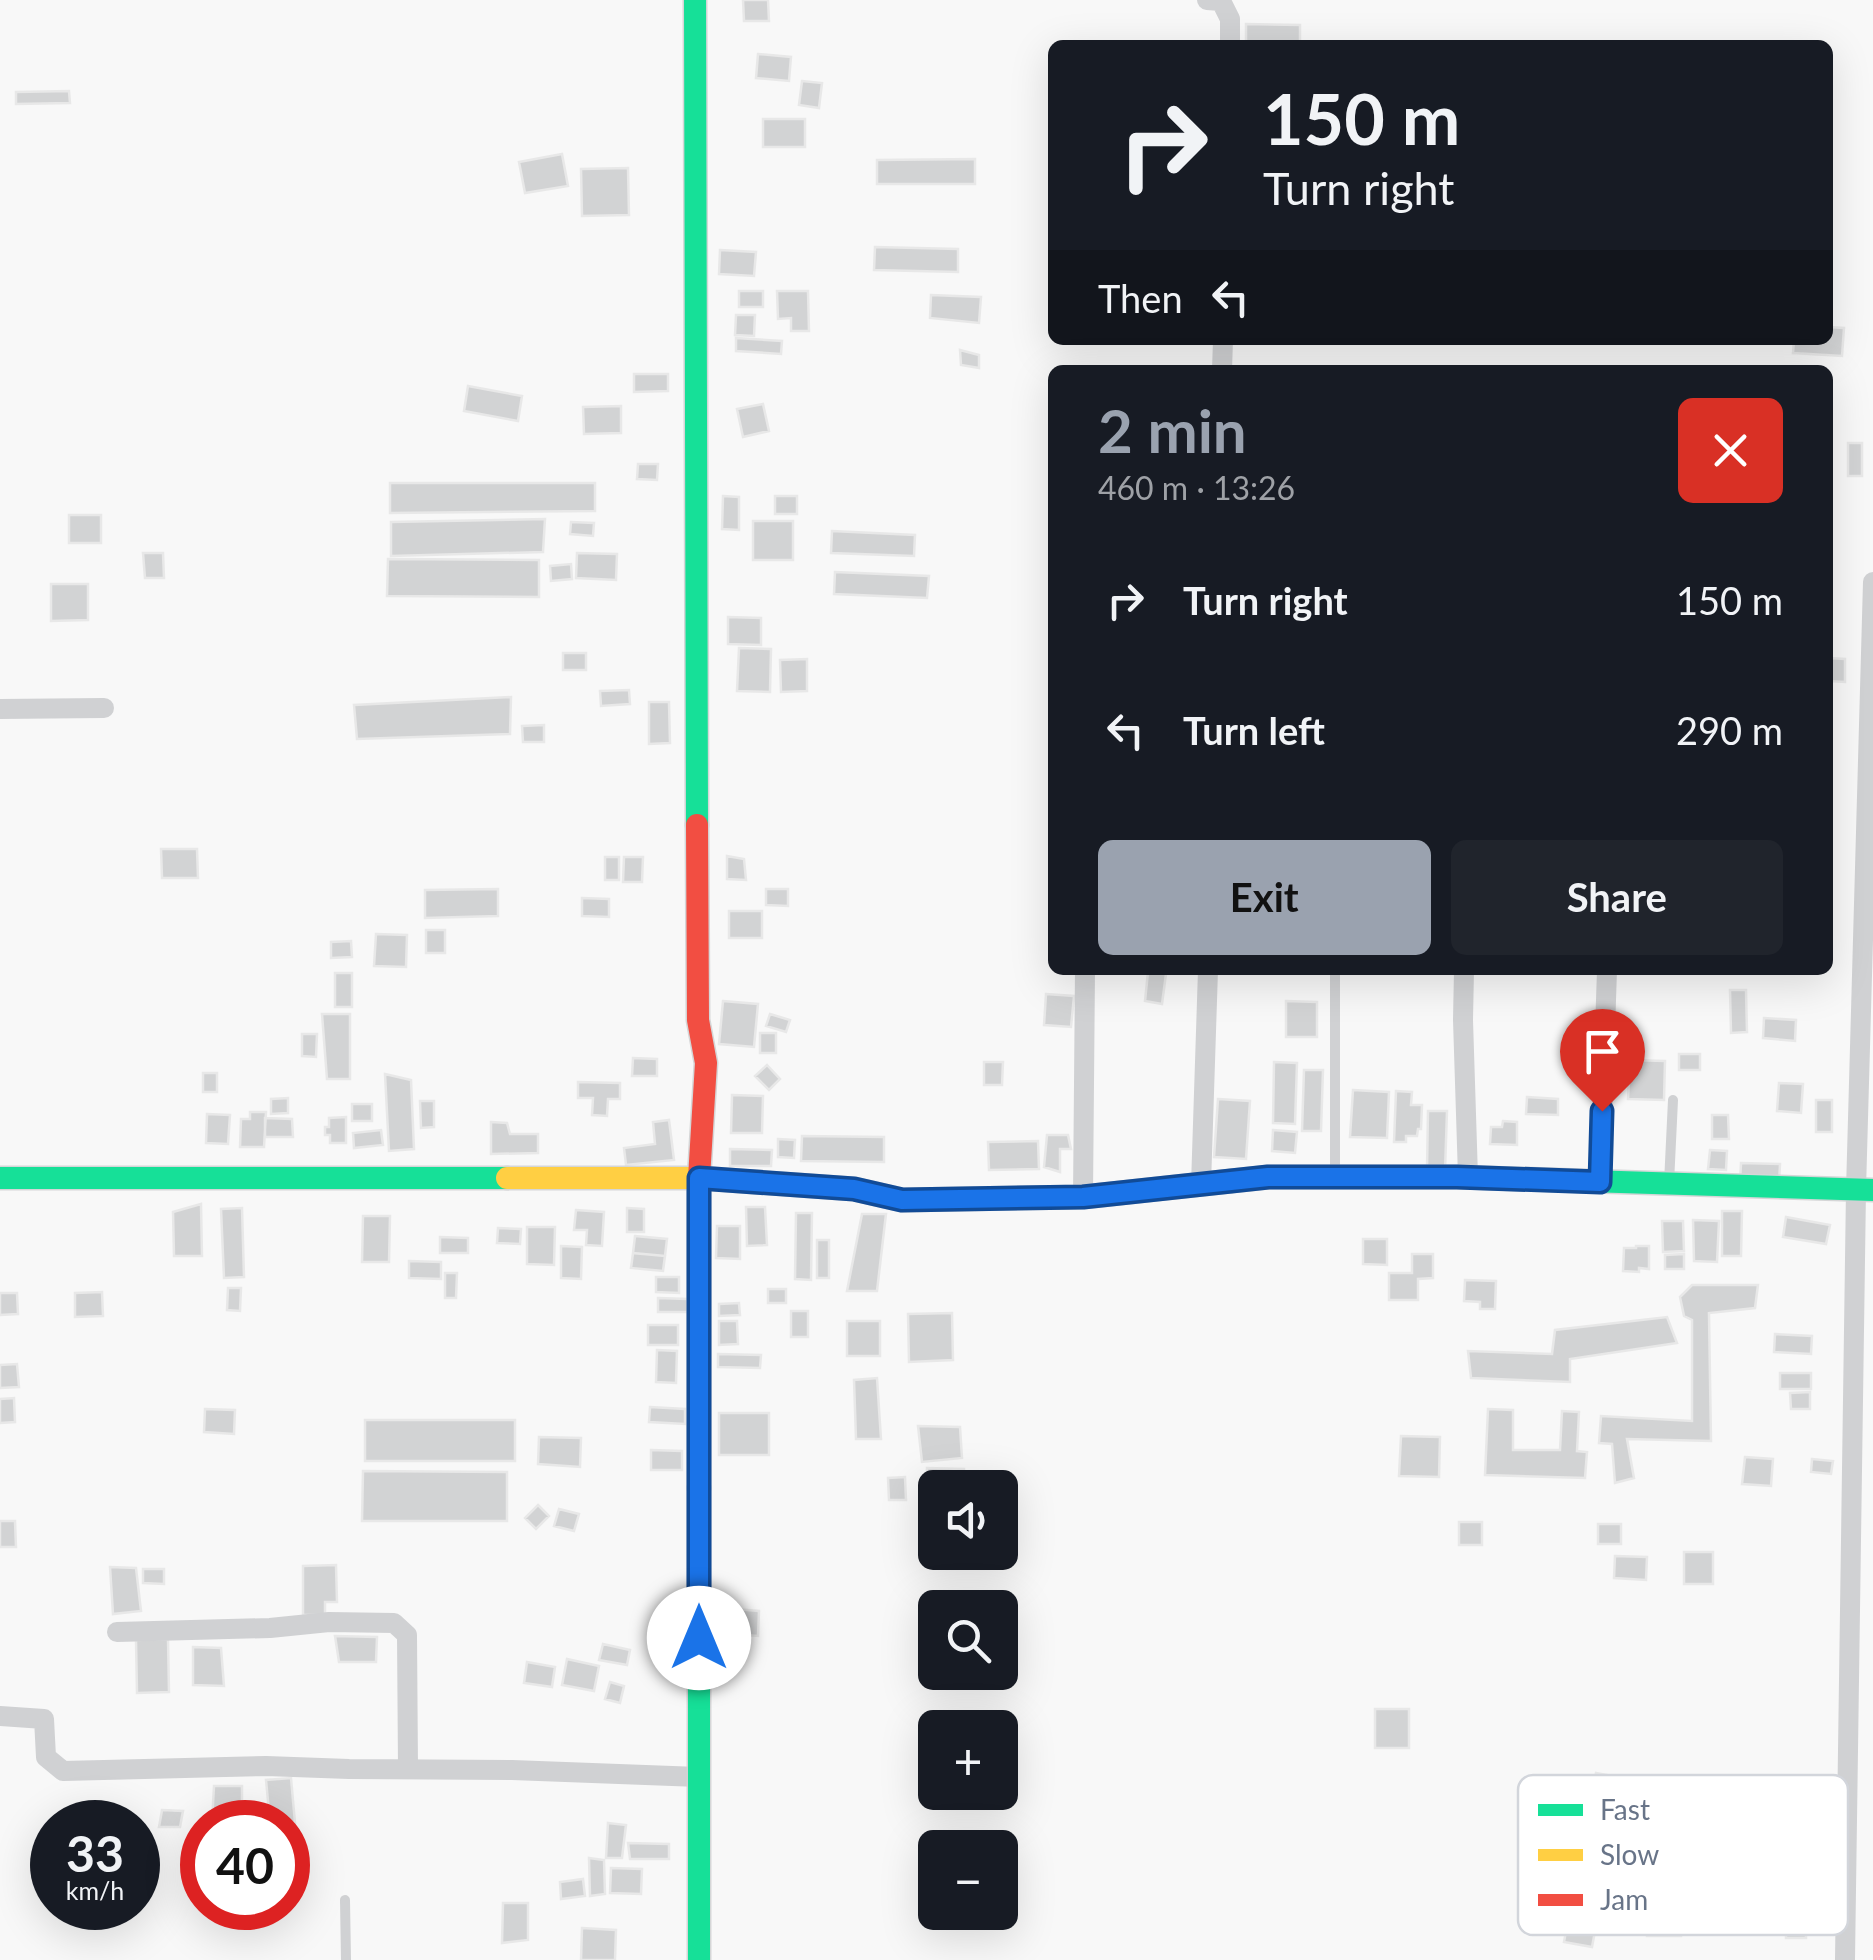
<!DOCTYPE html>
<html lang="en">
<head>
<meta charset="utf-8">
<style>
	:root { --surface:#171b24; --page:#20242c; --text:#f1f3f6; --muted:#9ea1a6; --accent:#9aa2af }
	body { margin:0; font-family:Lato,sans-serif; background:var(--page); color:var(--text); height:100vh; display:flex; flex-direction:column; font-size:38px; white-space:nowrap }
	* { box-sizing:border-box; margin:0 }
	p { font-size:32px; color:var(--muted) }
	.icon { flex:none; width:55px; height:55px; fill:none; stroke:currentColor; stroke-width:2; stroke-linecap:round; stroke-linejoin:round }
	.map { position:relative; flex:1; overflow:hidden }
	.drawer { position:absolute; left:1048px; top:365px; width:785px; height:610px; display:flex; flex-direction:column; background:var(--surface); border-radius:15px; box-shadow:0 10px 40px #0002 }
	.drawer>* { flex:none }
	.top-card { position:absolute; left:1048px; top:40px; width:785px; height:305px; border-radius:15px; box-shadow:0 10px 40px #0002; background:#171b24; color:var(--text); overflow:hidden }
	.fabs { position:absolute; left:918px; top:1470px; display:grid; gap:20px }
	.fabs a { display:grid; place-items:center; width:100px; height:100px; border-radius:15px; background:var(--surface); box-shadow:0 10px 40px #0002; font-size:50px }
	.speed { position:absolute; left:30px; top:1800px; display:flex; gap:20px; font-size:50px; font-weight:700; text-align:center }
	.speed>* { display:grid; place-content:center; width:130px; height:130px; border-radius:50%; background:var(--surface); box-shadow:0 10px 40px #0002; line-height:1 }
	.speed small { font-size:25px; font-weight:400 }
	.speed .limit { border:15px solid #d22; background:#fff; color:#111 }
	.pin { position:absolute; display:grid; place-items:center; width:85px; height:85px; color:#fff; margin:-102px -42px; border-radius:50% 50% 50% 0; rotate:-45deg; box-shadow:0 0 10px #0007 }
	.pin .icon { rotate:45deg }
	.me { position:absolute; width:110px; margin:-55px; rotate:0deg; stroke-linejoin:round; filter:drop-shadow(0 0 8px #0008) }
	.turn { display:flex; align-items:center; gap:35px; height:210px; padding:0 50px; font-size:45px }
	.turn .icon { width:130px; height:130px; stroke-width:2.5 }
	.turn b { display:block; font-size:70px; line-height:85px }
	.then { display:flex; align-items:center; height:95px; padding:0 50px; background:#0003; gap:20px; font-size:38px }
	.round { display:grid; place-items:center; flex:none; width:105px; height:105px; border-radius:15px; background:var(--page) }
	.headline { display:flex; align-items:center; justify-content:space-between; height:170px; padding:0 50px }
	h1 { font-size:60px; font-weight:700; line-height:75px; color:var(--accent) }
	.primary-button { display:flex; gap:20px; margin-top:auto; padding:20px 50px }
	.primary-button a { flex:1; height:115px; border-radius:15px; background:var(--accent); color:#111; font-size:40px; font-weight:700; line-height:115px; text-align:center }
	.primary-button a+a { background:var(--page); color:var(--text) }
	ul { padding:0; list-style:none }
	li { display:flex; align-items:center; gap:30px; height:130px; padding:0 50px }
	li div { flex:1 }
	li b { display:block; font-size:38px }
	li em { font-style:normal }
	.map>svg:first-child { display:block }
	.building { fill:#d2d3d4; stroke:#e8e8e8; stroke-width:2.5 }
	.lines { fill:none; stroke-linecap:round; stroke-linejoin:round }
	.fast-casing { stroke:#d5d6d7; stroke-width:25 }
	.slow-casing { stroke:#d5d6d7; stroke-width:25 }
	.jam-casing { stroke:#d5d6d7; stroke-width:25 }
	.lane { stroke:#d0d1d3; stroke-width:10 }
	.street { stroke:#d0d1d3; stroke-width:20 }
	.fast { stroke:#16e098; stroke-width:22 }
	.slow { stroke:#ffcf43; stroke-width:22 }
	.jam { stroke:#f24e42; stroke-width:22 }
	.route-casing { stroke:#114b97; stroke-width:25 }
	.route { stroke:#1a73e8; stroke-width:18 }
	.key { fill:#fff; stroke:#d2d5db; stroke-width:2.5 }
	.key-label { font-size:28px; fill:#687488 }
</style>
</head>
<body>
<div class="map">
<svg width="1873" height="1960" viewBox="0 0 1873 1960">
	<rect width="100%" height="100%" fill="#f8f8f8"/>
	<path class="building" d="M743,0H768L769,21H744Z
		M1246,24L1300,25V45H1246Z
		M758,54L791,57L789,81L756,78Z
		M802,81L822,83L819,108L799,105Z
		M69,91L70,103L16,104V92Z
		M763,119H805V147H763Z
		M562,154L568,186L525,193L519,162Z
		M975,159V184H877V160Z
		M628,168L629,215L582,216L581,169Z
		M875,247L958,249V272L874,270Z
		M720,250L756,252L754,276L719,274Z
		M739,291H763V307H739Z
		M777,291H808L809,331H791V318L778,319Z
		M931,295L981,297L979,323L930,318Z
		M736,315H755L754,336L735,335Z
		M1828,327L1844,328L1842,356L1793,353L1794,340H1828Z
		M736,338L782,341L781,354L736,351Z
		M960,350L979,355V368L961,365Z
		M634,374H668V391L634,392Z
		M468,386L522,396L518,421L464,411Z
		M763,404L769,431L743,437L737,409Z
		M621,406V433L584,434L583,407Z
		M1848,443H1862V476H1848Z
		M638,464H658L657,480L637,479Z
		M390,483H595V511L390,513Z
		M723,496L739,497V530L722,529Z
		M775,496H797V514H775Z
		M69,515H101V543H69Z
		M545,519L543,552L391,556V522Z
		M753,521H793V560H753Z
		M571,522L594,523L593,536L570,534Z
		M832,531L915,535L914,556L831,553Z
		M143,553H163L164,578H145Z
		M577,553L617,554L616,580L576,578Z
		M388,559L539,560V597L387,596Z
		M571,564L572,579L551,581L550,566Z
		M835,572L929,576L927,598L834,594Z
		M51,584H88V620L51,621Z
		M728,617L761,618V645L728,644Z
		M739,648L771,649L770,692L737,691Z
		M563,653H586V670H563Z
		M1828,658L1845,659V682L1828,681Z
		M807,659V691L781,692L780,660Z
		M629,690L630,704L601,706L600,691Z
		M511,697L510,734L357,739L354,705Z
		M649,702H669L670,743L649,744Z
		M544,725V742H523L522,726Z
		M161,849H197L198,878H162Z
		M727,856L744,859L746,880L727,879Z
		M605,857H619V880H605Z
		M624,857H643L642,882H623Z
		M498,889V916L425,918V890Z
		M766,889H788V906L766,905Z
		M582,898L609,899V917L582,916Z
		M729,911H762V938H729Z
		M426,930H445V953H426Z
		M376,934L407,935L406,967L374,966Z
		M351,941L352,957L331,958V942Z
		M1148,972L1166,974L1162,1004L1145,1001Z
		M335,973H352V1007H335Z
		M1730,990H1746L1747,1032L1731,1033Z
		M1046,994L1074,996L1071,1027L1044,1025Z
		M723,1001L758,1004L754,1047L719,1044Z
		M1286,1001L1317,1002V1037H1286Z
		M322,1014H350V1079H327Z
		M770,1014L790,1020L786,1032L766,1026Z
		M1764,1018L1796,1020L1795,1041L1763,1038Z
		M760,1033H776V1053H760Z
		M302,1034H317L316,1057L302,1056Z
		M1679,1054H1700V1070H1679Z
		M633,1058L657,1059V1076H632Z
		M1630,1060L1665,1061L1664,1100L1628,1099Z
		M984,1062H1003L1002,1085H984Z
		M1274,1062L1297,1063L1295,1124L1273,1123Z
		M767,1065L780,1079L769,1090L755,1076Z
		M1304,1070H1323L1321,1131H1302Z
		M203,1073H217V1092H203Z
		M385,1074L411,1080L414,1149L389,1151Z
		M578,1082L620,1083V1099H608L607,1116L592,1115L593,1098H578Z
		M1779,1083L1803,1084L1801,1113L1777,1111Z
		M1353,1090L1389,1092L1387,1138L1350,1137Z
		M1396,1091L1412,1092L1411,1105H1422L1421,1129H1418L1417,1136H1406V1142H1394Z
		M732,1095L763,1096L762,1133H731Z
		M1527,1097L1558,1099V1115L1526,1114Z
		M288,1098V1113L271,1114V1099Z
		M1218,1099L1250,1101L1246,1159L1214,1157Z
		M1816,1100H1832V1132H1816Z
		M420,1101H434V1127L421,1128Z
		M352,1104H372V1121H352Z
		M1428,1111H1447L1445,1171L1427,1170Z
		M250,1112H266L264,1147H240L241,1119H250Z
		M207,1114L230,1115L228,1144L206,1143Z
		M1712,1115H1728L1729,1139H1712Z
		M346,1117V1143H330V1135H325V1127H329V1118Z
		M265,1118L292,1119L293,1137H265Z
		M669,1120L674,1160L626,1165L624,1148L655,1144L653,1122Z
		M1503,1121L1517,1122V1145L1490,1144L1491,1127H1502Z
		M491,1122L507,1123L510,1134H538V1153L491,1154Z
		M381,1130L383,1145L354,1148L353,1133Z
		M1273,1130L1297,1132L1295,1153L1272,1151Z
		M1047,1135H1068L1071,1149H1060V1172L1044,1167Z
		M802,1136L884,1137V1162L801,1161Z
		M778,1139L795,1140L794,1158L778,1157Z
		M1038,1141L1039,1169L989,1170L988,1142Z
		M730,1149L772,1150L771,1166H730Z
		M1710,1150L1727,1151L1726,1170L1708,1169Z
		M1741,1163L1780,1164L1779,1184L1740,1183Z
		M201,1204L202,1256H174L173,1212Z
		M746,1207H765L767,1245L747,1246Z
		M242,1208L244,1277L224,1278L221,1209Z
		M627,1208L644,1209V1232H627Z
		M576,1210L604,1212L602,1246L586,1245L587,1230H574Z
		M1722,1211H1742L1741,1256H1722Z
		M796,1213H812L811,1280L795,1279Z
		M862,1214H886L877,1291H847Z
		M363,1216H390L389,1262H362Z
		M1786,1217L1830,1225L1826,1244L1783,1237Z
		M1693,1220L1719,1221L1717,1262L1694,1261Z
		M1662,1221H1683L1684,1251L1663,1252Z
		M717,1226H740V1259L716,1258Z
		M527,1227H555L554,1265L527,1264Z
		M498,1228L521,1229L520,1244L497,1243Z
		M635,1236L667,1239L665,1256L633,1253Z
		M440,1237L468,1238V1253H440Z
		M1363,1239H1387V1265L1363,1264Z
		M817,1240H829V1278H817Z
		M561,1246L582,1247L581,1279L561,1278Z
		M1636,1246H1649V1269L1639,1268V1272L1623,1271L1624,1248H1636Z
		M633,1253L665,1256L663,1271L631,1268Z
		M1412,1254H1433V1278L1418,1279V1300H1389V1273H1412Z
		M1684,1254V1269H1665V1255Z
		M409,1261L441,1262V1279L409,1278Z
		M445,1273H457L456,1298H445Z
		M656,1277H679V1293L656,1292Z
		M1465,1280L1496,1281L1495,1309H1480V1302L1464,1301Z
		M1692,1285H1758L1755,1308L1709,1313L1711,1441L1627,1439L1634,1478L1615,1483L1612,1444L1599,1443L1601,1416L1692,1421V1320L1684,1316L1680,1297Z
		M228,1288H241L240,1311L227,1310Z
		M768,1289H786V1303H768Z
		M102,1292L103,1316L75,1317V1293Z
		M0,1293H17L18,1314L0,1315Z
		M658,1298L688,1299V1312H658Z
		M739,1303L740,1315L719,1316V1304Z
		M791,1311H808V1337H791Z
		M952,1313L953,1360L909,1362L908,1314Z
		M1667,1317L1677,1343L1570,1359V1382L1471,1378L1468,1351L1552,1354L1555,1330Z
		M719,1321H737L738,1344L719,1345Z
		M847,1321H880V1356H847Z
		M648,1325H678V1345H648Z
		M1775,1334L1812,1336L1811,1354L1774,1352Z
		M657,1350L677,1351L676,1383L656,1382Z
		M718,1354L761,1355L760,1368L718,1367Z
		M17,1364L19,1387L0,1388V1365Z
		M1780,1373H1811V1389H1780Z
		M877,1378L881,1439H856L854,1380Z
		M1810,1392V1409H1791L1790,1393Z
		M14,1398L15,1422L0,1423V1399Z
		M650,1407L685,1409V1424L649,1422Z
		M205,1409L235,1410L234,1434L204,1432Z
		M1488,1409L1513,1410V1450H1560L1562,1411L1579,1412L1577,1451L1587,1452L1585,1478L1485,1475Z
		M719,1413H769V1455H719Z
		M365,1420H515V1461H365Z
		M918,1426L960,1427L962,1458L922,1462Z
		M1401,1436L1440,1437L1439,1477L1399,1476Z
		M539,1437L581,1438L580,1467L538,1464Z
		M651,1450L682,1451V1470H651Z
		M1745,1457L1773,1459L1771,1486L1742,1484Z
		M1812,1459L1833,1461L1831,1474L1811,1472Z
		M927,1468L964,1469V1486H926Z
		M363,1471L507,1472V1521H362Z
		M905,1477L906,1500H889L888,1478Z
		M538,1505L549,1516L536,1529L525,1518Z
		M559,1509L579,1514L574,1531L554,1526Z
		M0,1521H15L16,1547H0Z
		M1459,1522H1482V1545H1459Z
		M1598,1524H1621V1544H1598Z
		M1684,1552H1713V1584H1684Z
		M1615,1556L1647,1557L1646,1580L1614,1578Z
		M336,1565L337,1602H325V1615H303V1566Z
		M110,1567L136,1568L141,1611L113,1614Z
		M143,1569H164V1584L143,1583Z
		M734,1609L759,1611L758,1636L733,1634Z
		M335,1636L377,1637L376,1662H339Z
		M168,1639L169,1692L137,1693L136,1640Z
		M603,1644L630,1650L627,1665L599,1660Z
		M193,1647L221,1648L224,1686L193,1685Z
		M567,1659L599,1666L594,1691L562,1685Z
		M527,1662L555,1667L552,1687L524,1683Z
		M610,1682L624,1686L620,1703L605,1699Z
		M1375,1709H1409V1748H1375Z
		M1596,1773L1623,1778L1603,1889L1575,1883Z
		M291,1778L295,1823L270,1822L266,1780Z
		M214,1786H242V1822H212Z
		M162,1810L183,1811L180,1827H159Z
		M608,1823L626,1825L622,1858H606Z
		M628,1843L669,1844V1859H630Z
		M589,1858L604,1860L605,1894L590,1896Z
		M611,1868L642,1869L641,1894L610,1893Z
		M583,1879L585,1896L561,1899L560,1882Z
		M1575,1883L1603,1889L1592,1947L1564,1942Z
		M1786,1902H1806V1938H1786Z
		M503,1903H528V1940L502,1943Z
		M1647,1904H1681V1936H1647Z
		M582,1928L616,1930L615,1960H581Z"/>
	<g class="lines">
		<defs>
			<path id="fast" d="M695,0L697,825
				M0,1178H507
				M1231,1181L1269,1177H1457L1873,1190
				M699,1488V1960"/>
			<path id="slow" d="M507,1178H699L854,1189L902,1200L1083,1197L1231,1181"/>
			<path id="jam" d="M697,825L698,1020L706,1063L699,1178V1488"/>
		</defs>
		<use href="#fast" class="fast-casing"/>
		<use href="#slow" class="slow-casing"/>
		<use href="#jam" class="jam-casing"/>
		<path class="lane" d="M1335,970V1176
			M1669,1183L1673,1100
			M345,1900L346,1960"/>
		<path class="street" d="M1207,0L1221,1L1230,19V45
			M1222,370L1223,340
			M0,709L104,708
			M1464,970L1463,1020L1468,1177
			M1600,1182L1607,970
			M1201,1185L1208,970
			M1083,1197L1085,970
			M117,1632L270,1628L329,1622L394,1623L407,1635L408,1768
			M0,1716L44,1719L46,1757L63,1771L266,1766L349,1769L512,1770L699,1777
			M1845,1960L1856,1190L1873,582"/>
		<use href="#fast" class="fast"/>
		<use href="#slow" class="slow"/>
		<use href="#jam" class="jam"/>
	</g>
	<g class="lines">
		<defs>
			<path id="route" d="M699,1638V1178L854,1189L902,1200L1083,1197L1268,1177H1457L1600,1182L1602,1111"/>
		</defs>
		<use href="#route" class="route-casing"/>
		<use href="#route" class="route"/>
	</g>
	<rect x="1518" y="1775" width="330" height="160" rx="15" class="key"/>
	<rect x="1538" y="1804" width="45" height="12" fill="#16e098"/>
	<rect x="1538" y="1849" width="45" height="12" fill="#ffcf43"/>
	<rect x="1538" y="1894" width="45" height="12" fill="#f24e42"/>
	<g class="key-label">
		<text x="1600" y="1820">Fast</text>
		<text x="1600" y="1865">Slow</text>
		<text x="1600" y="1910">Jam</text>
	</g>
</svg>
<div class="fabs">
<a><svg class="icon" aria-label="sound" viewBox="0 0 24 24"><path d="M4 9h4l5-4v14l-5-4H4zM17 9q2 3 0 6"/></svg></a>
<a><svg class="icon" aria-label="search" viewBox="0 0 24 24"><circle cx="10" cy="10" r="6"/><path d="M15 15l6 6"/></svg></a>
<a>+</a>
<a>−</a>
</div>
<div class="speed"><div>33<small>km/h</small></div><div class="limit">40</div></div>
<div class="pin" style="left:1602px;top:1111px;background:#d93025"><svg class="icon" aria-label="arrive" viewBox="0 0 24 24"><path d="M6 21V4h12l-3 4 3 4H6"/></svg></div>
<svg class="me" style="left:699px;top:1638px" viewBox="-20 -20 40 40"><circle r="19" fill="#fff"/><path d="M0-13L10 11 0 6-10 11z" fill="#1a73e8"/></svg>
<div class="top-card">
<div class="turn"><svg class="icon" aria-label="right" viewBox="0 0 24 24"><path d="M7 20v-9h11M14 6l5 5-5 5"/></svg><div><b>150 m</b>Turn right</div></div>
<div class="then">Then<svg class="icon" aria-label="left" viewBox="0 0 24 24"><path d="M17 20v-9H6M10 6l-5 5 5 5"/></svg></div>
</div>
<section class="drawer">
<div class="headline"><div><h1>2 min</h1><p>460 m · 13:26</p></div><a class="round" style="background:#d93025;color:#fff"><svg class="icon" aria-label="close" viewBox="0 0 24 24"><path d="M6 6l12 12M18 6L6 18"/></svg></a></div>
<ul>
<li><svg class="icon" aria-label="right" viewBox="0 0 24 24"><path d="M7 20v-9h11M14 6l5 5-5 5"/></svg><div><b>Turn right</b></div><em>150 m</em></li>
<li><svg class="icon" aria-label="left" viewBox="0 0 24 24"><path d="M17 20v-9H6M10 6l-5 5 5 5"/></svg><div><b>Turn left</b></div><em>290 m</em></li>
</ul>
<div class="primary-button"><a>Exit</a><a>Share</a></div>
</section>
</div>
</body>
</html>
